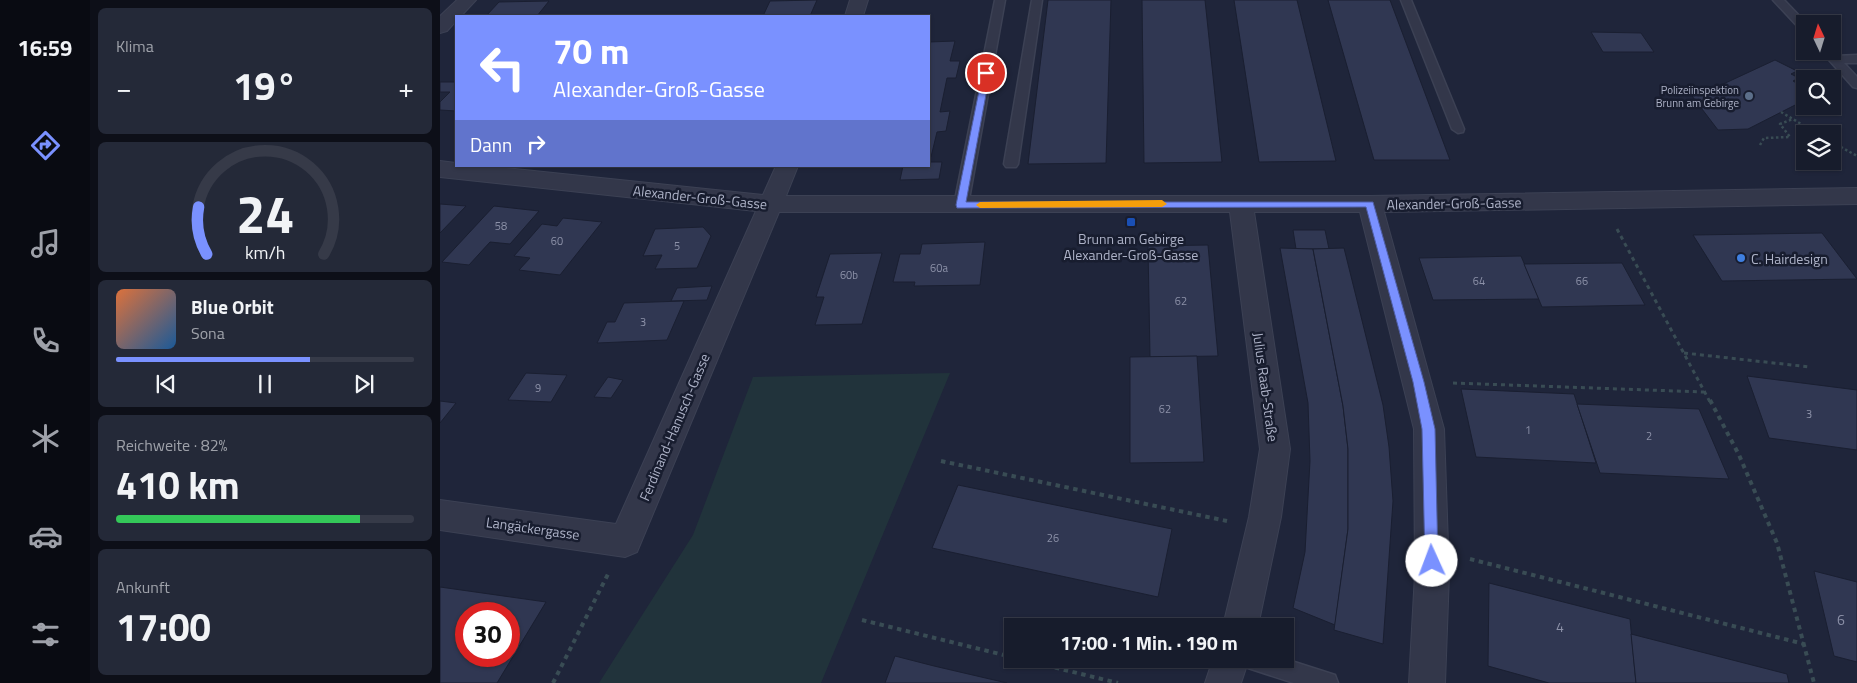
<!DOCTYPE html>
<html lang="de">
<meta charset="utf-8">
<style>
:root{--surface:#171c2c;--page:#242938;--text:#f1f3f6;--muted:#9ea1a9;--line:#363a48;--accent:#7a91ff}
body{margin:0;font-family:"Titillium Web",sans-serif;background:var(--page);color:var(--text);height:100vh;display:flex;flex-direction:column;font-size:19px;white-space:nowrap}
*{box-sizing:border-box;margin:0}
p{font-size:16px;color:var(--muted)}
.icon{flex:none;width:28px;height:28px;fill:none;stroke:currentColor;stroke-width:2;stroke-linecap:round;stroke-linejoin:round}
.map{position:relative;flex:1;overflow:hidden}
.panel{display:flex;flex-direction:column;gap:8px;padding:8px;background:#0d0f18;width:350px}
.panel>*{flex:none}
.top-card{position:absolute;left:15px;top:15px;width:475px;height:152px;border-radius:0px;box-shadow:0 1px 4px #0004,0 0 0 1px var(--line);background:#7a91ff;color:#fff;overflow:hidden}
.needle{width:32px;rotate:356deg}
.tools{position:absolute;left:1356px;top:15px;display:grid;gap:10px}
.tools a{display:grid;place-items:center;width:45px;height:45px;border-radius:0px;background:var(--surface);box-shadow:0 1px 4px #0004,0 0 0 1px var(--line);font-size:25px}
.speed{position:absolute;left:15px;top:602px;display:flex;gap:10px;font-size:25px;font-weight:700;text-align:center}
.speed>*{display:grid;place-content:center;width:65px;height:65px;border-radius:50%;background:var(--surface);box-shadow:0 1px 4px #0004,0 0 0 1px var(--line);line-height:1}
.speed .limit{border:8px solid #d22;background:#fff;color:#111}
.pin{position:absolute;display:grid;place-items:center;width:42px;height:42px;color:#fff;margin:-21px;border:2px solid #fff;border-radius:50%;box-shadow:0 1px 5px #0007}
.me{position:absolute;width:55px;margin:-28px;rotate:358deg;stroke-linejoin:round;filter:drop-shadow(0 0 4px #0008)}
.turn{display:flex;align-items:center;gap:18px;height:105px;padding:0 15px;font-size:22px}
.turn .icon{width:65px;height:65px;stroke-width:2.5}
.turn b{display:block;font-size:35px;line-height:42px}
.then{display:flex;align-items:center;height:48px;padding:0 15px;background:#0003;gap:10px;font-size:19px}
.big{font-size:38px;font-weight:700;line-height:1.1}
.panel .widget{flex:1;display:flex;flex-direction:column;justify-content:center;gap:8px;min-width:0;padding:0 18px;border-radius:8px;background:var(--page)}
.panel .dial{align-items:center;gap:0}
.dial svg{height:130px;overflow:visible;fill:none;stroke:var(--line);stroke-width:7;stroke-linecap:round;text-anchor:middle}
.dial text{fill:var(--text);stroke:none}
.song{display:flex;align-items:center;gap:15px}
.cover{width:60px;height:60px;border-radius:8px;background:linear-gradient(135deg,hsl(20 70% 55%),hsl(210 70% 35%))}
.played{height:5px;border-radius:2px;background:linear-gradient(90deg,var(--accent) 65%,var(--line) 65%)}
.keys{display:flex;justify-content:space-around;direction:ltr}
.heat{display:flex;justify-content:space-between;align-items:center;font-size:28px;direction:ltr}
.charge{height:8px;border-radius:4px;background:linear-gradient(90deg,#34c759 82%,var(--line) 0)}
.trip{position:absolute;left:564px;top:618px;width:290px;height:50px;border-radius:0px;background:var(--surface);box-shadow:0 1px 4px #0004,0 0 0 1px var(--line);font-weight:700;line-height:50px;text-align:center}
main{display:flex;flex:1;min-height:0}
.tabs{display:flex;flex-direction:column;width:90px;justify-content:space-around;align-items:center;background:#090b12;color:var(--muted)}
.tabs .icon{width:35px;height:35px}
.tabs .active{color:var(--accent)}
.tabs b{font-size:22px;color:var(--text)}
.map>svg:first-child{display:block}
.green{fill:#21333b}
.building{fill:#303752;stroke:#1a1f31;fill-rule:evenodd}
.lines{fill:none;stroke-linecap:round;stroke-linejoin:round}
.service-casing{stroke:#3c4154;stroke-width:3}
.minor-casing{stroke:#3c4154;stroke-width:2}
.path-far2{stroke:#394c54;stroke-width:2.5;stroke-dasharray:2.5 2.5;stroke-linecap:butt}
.path-far1{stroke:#394c54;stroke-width:3;stroke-dasharray:4 4;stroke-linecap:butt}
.path{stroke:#394c54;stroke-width:4;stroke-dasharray:4.5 4.5;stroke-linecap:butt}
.service{fill:#33374a;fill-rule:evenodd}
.minor{fill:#33374a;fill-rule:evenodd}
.route{fill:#7a91ff;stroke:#4f5ea6}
.slow{fill:#f59e0b}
.service-dot{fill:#5c6f8a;stroke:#181d2f;stroke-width:2}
.transit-dot{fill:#1a4fb4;stroke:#181d2f;stroke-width:2}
.shop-dot{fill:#3f7fe0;stroke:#181d2f;stroke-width:2}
.labels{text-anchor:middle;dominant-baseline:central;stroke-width:5;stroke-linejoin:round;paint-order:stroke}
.far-poi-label{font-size:11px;fill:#adb2c7;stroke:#181d2f;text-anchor:end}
.number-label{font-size:11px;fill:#8c91a8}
.street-label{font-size:14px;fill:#adb2c7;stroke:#181d2f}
.poi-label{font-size:14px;fill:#adb2c7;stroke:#181d2f}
.near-number-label{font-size:14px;fill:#8c91a8}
</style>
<main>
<nav class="tabs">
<b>16:59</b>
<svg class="icon active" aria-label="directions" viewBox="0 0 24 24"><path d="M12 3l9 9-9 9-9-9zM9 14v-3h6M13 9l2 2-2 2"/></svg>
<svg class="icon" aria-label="music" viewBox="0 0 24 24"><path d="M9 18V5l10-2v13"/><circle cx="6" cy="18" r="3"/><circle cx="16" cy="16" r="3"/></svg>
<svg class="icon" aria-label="phone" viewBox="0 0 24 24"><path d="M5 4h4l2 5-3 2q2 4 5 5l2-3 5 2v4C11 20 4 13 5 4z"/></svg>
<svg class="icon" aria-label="climate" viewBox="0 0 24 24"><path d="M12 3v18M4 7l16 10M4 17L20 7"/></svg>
<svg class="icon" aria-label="car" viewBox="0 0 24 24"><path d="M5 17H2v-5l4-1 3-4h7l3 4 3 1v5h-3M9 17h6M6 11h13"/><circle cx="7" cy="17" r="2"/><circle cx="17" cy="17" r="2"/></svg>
<svg class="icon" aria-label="filters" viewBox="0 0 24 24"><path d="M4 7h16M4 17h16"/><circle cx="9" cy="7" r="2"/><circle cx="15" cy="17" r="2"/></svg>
</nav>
<section class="panel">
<div class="widget"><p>Klima</p>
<div class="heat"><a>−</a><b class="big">19°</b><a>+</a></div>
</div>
<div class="widget dial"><svg viewBox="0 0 100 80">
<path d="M14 69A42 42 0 1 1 86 69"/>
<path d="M14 69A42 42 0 0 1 9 40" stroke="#7a91ff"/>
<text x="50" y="56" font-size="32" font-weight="700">24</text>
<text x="50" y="72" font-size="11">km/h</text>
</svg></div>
<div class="widget">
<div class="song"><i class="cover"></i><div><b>Blue Orbit</b><p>Sona</p></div></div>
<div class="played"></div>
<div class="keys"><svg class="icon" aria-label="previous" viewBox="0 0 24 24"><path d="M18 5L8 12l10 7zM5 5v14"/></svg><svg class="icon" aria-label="pause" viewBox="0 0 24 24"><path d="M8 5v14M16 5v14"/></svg><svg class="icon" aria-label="next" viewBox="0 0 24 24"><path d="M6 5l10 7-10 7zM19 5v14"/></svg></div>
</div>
<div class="widget"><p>Reichweite · 82%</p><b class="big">410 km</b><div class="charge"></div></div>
<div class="widget"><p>Ankunft</p><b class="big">17:00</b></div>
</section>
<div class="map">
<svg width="1417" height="683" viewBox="0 0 1417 683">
<rect width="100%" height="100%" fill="#1f253a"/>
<!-- green -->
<path class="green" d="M510,373L381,683H159L253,535L313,377Z"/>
<!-- building -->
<g class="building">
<path d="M377,0L370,16H323L330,1Z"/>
<path d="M608,0H671L666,163L588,164Z"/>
<path d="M702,0H765L782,162L704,163Z"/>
<path d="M794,0H857L896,161L819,162Z"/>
<path d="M888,0H950L1010,160H934Z"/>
<path d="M109,1L97,16H46L59,2Z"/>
<path d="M1151,32L1201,33L1214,52H1163Z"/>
<path d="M515,41L510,61H520L516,78H507L500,112L510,111L506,131L497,132L491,157H489V42Z"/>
<path d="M1335,60L1357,71L1351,74L1359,78L1353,81L1365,88V100L1308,129L1278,130L1249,92H1266Z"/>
<path d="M0,82H16V111L0,110V102L10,92H0Z"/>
<path d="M489,162H502L499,179L460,180L463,166H489Z"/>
<path d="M0,204L26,206L0,233Z"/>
<path d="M54,206L99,211L70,244L50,242L29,265L2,262Z"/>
<path d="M123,218L162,222L120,275L79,270L90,258L74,256L102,224L117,226Z"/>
<path d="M263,227L271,236L257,268L215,269L222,255L203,256L215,229Z"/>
<path d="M853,230H885L889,249H856Z"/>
<path d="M1382,233L1417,279L1282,281L1253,235Z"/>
<path d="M545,242L540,285L474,286L475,282H453L460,254H480L482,244Z"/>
<path d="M768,245L778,356L710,357L708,246Z"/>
<path d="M840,248L873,249L903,406L908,449V529L895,625L853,608L865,552L870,461L868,403Z"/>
<path d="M904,248L943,405L949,447L953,501L943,644L894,630L908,529V449L903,406L873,249Z"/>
<path d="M442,253L422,324L375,325L384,297H376L390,254Z"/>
<path d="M1081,256L1099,299L993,300L979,258Z"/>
<path d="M1182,263L1205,305L1102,307L1084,264Z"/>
<path d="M272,286L267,300L231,301L237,288Z"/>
<path d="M244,301L227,340L157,343L167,322H175L184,303Z"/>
<path d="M757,356L764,462L690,463V357Z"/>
<path d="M86,373L127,375L111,402L68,400Z"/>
<path d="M1307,376L1417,390V450L1329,438Z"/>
<path d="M168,377L183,380L171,398L154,397Z"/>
<path d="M1021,389L1134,394L1156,463L1036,457Z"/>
<path d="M0,401L16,403L0,423Z"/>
<path d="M1137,404L1259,409L1289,479L1160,473Z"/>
<path d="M518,485L732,529L718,597L492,548Z"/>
<path d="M1374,571L1417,582V662L1394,656Z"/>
<path d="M1049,583L1190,619L1196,683H1109L1048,666Z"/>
<path d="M0,587L106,602L57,683H0ZM26,614H69V656H26Z"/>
<path d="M1191,634L1347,674L1349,683H1196Z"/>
<path d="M455,656L494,666L567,683H445Z"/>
</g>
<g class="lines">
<defs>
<g id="service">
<path d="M555,0H565L528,205L526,208H516L514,205Z"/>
<path d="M592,0H602L578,164L576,167H566L564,164Z"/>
<path d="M961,0H971L1024,129L1023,132L1018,133L1012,129Z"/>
<path d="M1333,0H1344L1367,24H1365V31L1361,30Z"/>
<path d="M1417,55V63H1404L1417,77V88L1413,87L1389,60L1395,56Z"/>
<path d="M802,659H845L895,675L898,683H854L805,667Z"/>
</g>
<g id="minor">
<path d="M17,0H36L21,16H16V21L7,31L0,33V16Z"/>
<path d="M410,0H428L423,16H405Z"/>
<path d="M0,161L16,163V166H46L323,195L336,166H358L346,196H930L1417,188V204L944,212L1004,429L1009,574L1005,683H969L975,574L974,429L920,212H814L850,449L841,517L818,626H783L809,517L820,449L790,212H339L197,552L185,557L0,530V500L176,524L316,211L0,177Z"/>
<path d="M773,659H809L801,683H765Z"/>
</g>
</defs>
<!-- service casing -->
<use href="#service" class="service-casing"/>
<!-- minor casing -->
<use href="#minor" class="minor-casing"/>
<!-- path-far2 -->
<g class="path-far2">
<path d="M1341,112L1378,134"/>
<path d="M1392,142L1417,156"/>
<path d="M1320,145L1324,138L1350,137L1340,124L1353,119"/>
</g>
<!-- path-far1 -->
<g class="path-far1">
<path d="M1177,229L1270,402"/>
<path d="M1244,353L1370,367"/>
<path d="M1013,383L1264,392"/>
</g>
<!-- path -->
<g class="path">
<path d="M1270,400L1299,455L1337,543L1374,683"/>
<path d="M501,461L787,521"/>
<path d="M1030,559L1364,644"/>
<path d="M422,620L572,657"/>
<path d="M580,659L678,683"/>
<path d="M113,683L168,574"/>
</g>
<!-- service -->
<use href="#service" class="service"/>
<!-- minor -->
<use href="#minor" class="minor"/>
</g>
<!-- route -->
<path class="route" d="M543,71L550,73L526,202H933L984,382L995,429L998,561L996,566L992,568L987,566L985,561L982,429L973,382L926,207L517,208L516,205Z"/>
<!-- slow -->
<path class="slow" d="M722,200L727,204L722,207L540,208L536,205L540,202Z"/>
<!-- markers -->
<circle class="service-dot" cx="1309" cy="96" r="5"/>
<rect class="transit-dot" x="686" y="217" width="10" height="10" rx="2.5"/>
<circle class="shop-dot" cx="1301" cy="258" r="5"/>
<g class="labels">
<!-- far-poi labels -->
<g class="far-poi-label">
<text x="1299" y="90">Polizeiinspektion<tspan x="1299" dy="13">Brunn am Gebirge</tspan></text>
</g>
<!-- number labels -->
<g class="number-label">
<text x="61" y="226">58</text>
<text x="117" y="241">60</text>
<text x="237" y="246">5</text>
<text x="499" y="268">60a</text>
<text x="409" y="275">60b</text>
<text x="1039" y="281">64</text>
<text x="1142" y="281">66</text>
<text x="741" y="301">62</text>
<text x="203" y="322">3</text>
<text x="98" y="388">9</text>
<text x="725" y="409">62</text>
<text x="1369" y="414">3</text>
<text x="1088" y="430">1</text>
<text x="1209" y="436">2</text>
<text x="613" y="538">26</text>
</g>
<!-- street labels -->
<g class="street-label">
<text transform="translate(260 197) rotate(6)">Alexander-Groß-Gasse</text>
<text transform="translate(1014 203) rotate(-1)">Alexander-Groß-Gasse</text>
<text transform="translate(826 387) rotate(82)">Julius Raab-Straße</text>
<text transform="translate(234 427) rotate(-67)">Ferdinand-Hanusch-Gasse</text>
<text transform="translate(93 528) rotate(8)">Langäckergasse</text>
</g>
<!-- poi labels -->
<g class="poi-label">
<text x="691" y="238">Brunn am Gebirge<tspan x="691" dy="16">Alexander-Groß-Gasse</tspan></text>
<text x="1311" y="258" text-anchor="start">C. Hairdesign</text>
</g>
<!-- near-number labels -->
<g class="near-number-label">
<text x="1401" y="619">6</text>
<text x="1120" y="626">4</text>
</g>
</g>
</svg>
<div class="tools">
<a><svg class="needle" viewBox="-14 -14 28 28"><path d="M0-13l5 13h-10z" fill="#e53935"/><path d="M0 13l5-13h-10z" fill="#9ea1a9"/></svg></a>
<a><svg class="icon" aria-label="search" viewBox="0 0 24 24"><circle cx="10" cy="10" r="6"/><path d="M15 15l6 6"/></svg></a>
<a><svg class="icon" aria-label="layers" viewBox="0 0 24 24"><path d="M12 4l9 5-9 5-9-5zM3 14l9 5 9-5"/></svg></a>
</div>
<div class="speed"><div class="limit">30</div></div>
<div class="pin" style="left:546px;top:73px;background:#d93025"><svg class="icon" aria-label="arrive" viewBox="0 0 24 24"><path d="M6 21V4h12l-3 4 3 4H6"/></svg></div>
<svg class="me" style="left:992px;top:561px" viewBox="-20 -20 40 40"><circle r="19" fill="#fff"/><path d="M0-13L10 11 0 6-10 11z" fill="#7a91ff"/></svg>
<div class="trip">17:00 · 1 Min. · 190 m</div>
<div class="top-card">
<div class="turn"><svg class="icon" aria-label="left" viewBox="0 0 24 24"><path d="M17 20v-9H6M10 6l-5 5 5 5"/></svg><div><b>70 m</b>Alexander-Groß-Gasse</div></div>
<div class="then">Dann<svg class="icon" aria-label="right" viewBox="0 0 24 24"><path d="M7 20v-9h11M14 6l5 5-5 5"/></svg></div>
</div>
</div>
</main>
